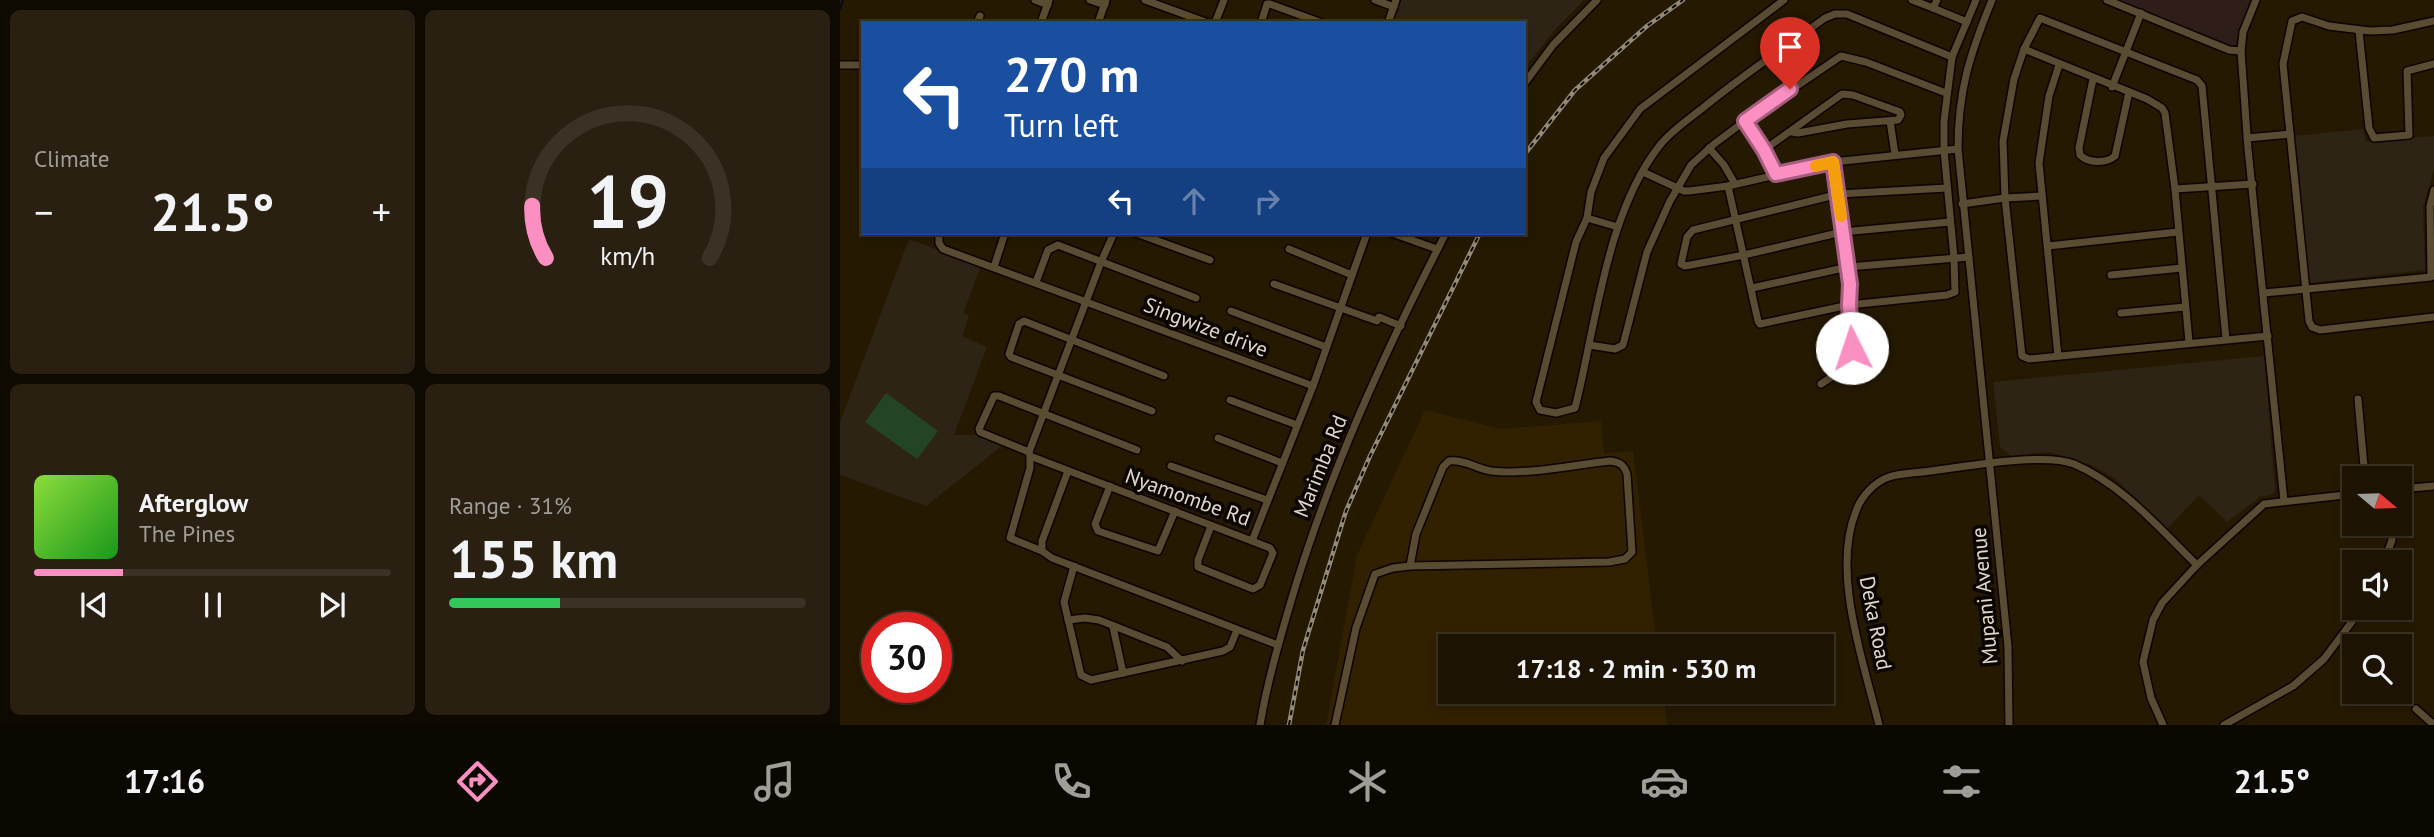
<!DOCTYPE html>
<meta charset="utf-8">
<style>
:root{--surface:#1c1302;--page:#292011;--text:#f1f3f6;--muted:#a09e99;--line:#3a3224;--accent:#fc8fc2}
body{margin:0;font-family:"PT Sans",sans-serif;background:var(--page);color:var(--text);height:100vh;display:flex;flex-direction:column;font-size:26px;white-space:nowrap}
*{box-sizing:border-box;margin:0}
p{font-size:23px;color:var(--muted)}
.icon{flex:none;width:38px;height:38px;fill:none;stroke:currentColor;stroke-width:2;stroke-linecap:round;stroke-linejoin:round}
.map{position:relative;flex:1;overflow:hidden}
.panel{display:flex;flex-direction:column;gap:10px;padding:10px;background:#0f0a01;width:840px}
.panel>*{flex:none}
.top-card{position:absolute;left:21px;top:21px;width:665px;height:214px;border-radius:0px;box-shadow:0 4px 10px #0003,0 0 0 2px var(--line);background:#1a4fa0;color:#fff;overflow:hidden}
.needle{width:46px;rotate:109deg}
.buttons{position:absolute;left:1502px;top:466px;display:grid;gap:14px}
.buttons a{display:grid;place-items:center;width:70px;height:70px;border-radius:0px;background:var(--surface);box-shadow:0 4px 10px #0003,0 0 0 2px var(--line);font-size:35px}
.speed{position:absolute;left:21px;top:612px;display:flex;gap:14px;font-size:35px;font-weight:700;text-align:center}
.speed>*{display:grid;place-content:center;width:91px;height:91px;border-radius:50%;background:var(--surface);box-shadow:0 4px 10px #0003,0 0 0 2px var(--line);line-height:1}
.speed .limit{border:10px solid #d22;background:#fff;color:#111}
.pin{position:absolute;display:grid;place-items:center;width:60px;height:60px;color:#fff;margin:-72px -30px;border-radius:50% 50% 50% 0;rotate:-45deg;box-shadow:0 0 7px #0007}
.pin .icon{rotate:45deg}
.me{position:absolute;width:77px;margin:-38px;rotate:356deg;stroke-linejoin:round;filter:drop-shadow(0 0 5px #0008)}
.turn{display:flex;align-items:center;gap:24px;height:147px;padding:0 28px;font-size:32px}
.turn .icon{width:91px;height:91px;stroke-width:2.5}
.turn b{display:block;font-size:49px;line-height:60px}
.lanes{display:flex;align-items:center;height:66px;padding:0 28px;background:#0003;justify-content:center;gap:35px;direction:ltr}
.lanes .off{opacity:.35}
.big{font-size:52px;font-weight:700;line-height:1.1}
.panel .tile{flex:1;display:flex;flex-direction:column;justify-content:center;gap:10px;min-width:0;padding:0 24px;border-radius:10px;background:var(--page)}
.panel .dial{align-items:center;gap:0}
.dial svg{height:182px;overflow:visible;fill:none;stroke:var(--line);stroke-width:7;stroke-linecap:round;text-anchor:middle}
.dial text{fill:var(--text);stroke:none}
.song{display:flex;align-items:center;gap:21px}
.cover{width:84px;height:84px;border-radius:10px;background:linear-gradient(135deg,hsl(90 70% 55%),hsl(120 70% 35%))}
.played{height:7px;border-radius:4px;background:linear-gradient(90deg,var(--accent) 25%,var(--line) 25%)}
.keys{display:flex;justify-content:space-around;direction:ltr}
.heat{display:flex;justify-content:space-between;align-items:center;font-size:38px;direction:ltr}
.charge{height:10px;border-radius:5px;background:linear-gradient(90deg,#34c759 31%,var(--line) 0)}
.panel .tiles{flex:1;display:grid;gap:10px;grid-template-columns:repeat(2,1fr)}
.trip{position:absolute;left:598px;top:634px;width:396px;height:70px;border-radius:0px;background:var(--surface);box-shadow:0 4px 10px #0003,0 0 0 2px var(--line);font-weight:700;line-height:70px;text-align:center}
.menu{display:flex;height:112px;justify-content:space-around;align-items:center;background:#0b0801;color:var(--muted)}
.menu .icon{width:49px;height:49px}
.menu .active{color:var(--accent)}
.menu b{font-size:32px;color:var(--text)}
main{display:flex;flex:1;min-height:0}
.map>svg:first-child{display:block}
.commercial{fill:#2f1d1a}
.built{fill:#312101}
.education{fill:#2e2415}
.green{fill:#244426}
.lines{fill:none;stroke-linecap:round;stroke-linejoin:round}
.stream{stroke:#000b1e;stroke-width:2}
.minor-casing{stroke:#0e0400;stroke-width:10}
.minor{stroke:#5a4c32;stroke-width:7}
.rail-casing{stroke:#938a78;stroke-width:4.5}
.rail{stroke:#0a0501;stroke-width:2;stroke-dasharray:5;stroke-linecap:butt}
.route-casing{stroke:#a45d7e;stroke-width:18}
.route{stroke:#fc8fc2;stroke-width:12}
.slow{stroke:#f59e0b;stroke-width:12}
.labels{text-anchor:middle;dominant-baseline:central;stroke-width:7;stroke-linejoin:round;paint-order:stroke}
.street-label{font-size:21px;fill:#e0d8ca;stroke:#0a0501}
</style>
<main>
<section class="panel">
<div class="tiles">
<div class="tile"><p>Climate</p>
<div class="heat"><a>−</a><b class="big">21.5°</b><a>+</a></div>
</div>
<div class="tile dial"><svg viewBox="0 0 100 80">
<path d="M14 69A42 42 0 1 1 86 69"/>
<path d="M14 69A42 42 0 0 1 8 46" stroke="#fc8fc2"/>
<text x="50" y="56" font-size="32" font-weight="700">19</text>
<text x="50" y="72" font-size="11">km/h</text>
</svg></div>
<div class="tile">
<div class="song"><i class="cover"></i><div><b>Afterglow</b><p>The Pines</p></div></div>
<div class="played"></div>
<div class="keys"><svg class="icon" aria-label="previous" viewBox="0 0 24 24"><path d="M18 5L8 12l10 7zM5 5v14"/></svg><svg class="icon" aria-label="pause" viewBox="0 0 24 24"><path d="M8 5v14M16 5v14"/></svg><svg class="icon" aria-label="next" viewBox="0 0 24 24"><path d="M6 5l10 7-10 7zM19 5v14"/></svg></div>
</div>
<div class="tile"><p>Range · 31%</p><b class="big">155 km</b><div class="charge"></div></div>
</div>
</section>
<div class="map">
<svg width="1594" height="725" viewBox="0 0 1594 725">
<rect width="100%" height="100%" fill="#251902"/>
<!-- commercial -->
<path class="commercial" d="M1277,0H1411L1394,47Z"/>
<!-- built -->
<path class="built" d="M585,410L661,429L761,421L764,453L793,451L817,646H611V691H823L827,725H486L517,555Z"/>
<!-- education -->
<g class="education">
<path d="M559,0H744L714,31L684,69V23H550Z"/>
<path d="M1523,129L1526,142L1594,136V169L1583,207L1585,270L1469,283L1453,136Z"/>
<path d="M69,239L141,266L123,313L129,316L122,336L147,347L114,435H138L163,445L86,506L0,475V422Z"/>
<path d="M1424,356L1435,491L1431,495L1420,497L1387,522L1359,495L1326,530L1275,478L1251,465L1210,452L1171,456L1160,447L1153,382Z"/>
</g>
<!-- green -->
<path class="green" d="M46,393L98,431L77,459L25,422Z"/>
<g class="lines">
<!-- stream -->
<path class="stream" d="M0,9L3,0"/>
<defs>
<g id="minor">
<path d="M195,0L208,5"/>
<path d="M250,0L265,5"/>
<path d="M305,0L368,23"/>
<path d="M535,0L554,7"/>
<path d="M944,0L800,109L764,158L751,192L747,218L736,242L696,402L700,410L716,413L735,408C756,326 766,213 820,145C832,130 849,119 864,107C903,75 945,47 985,18L995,14H1007L1112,57"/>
<path d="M1072,0L1093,8"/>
<path d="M1097,0L1093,8L1127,22"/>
<path d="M1152,0C1130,54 1118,90 1118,149L1168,647L1169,725"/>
<path d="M1267,0L1389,50L1401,51"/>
<path d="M1416,0L1403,32L1401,51L1408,149L1444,501"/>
<path d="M1594,21L1553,30L1530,31L1489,26L1462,17L1452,21L1443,64L1469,321L1472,327L1480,330L1594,317"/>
<path d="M137,23L140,16"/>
<path d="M201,23L209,0"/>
<path d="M258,23L266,0"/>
<path d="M375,23L384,0"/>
<path d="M421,23L427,4H430L482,23"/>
<path d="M548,23L556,0"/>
<path d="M1519,31L1529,128L1534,138L1569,135L1567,71L1594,64"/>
<path d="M1184,49L1307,99L1322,108L1325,113L1335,189"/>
<path d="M0,65H23"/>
<path d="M1253,79L1239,148L1240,155C1248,163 1266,164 1275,156L1289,92"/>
<path d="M684,84L713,45L757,0"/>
<path d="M1272,87L1301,13"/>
<path d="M905,121L924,150L936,174"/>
<path d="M1050,121L1055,154"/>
<path d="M1407,138L1450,134"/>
<path d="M869,148L884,165L895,184"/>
<path d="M924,150L1002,94L1013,95L1060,112L1061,115L1058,120L1007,124L958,133L952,132"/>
<path d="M803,172L844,191H849L888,186L993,162L1118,149"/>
<path d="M888,186L918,321L920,324L1009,305L1107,295L1115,292L1114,258L1104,150V121L1112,57L1136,0"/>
<path d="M1107,188L999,194L853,230L847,237L841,264L845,266L904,255L1002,232L1110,222"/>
<path d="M1122,204L1165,198L1202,196"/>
<path d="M747,218L778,227"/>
<path d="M99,233V243L103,249L473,386"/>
<path d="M274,233L261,262L189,452L190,456L412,541L473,386L527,233"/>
<path d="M296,233L370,260"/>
<path d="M552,233L597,249"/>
<path d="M1208,246L1338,232"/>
<path d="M449,249L512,275"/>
<path d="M154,267L165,233"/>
<path d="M1271,275L1342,268"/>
<path d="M196,282L208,250L218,245L356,298"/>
<path d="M434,284L537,321L539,317L561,326"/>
<path d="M912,288L1008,267L1129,257"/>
<path d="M1424,293L1591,277L1590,206L1594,190"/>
<path d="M391,311L486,347"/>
<path d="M1281,313L1345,307"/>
<path d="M1386,339L1362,86L1357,80L1200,18L1184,49L1174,79L1163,141L1165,198L1182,356L1189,359L1428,336"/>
<path d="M1349,342L1335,189L1413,184"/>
<path d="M749,345L775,349L783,345L807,252L830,201L851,165L874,144L905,121L1001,56L1026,62L1106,93"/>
<path d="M1218,356L1199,163L1209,96L1219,65"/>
<path d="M981,384L999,372L1009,360L1012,348L1009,305L1010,284L993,162"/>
<path d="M1518,399L1525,478"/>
<path d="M390,400L457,425"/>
<path d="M312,411L171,357L169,354L179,324L184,321L324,376"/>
<path d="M378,438L442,463"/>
<path d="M189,452L140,432L139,429L154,396H159L297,450"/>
<path d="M190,456V468L170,538L202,551"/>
<path d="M331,466L427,500"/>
<path d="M228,471L202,541V551L212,558L438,645"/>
<path d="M270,486L255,524L258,531L318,551L335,511"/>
<path d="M1559,489L1594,486"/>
<path d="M371,526L358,560V567L413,589L420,585L433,553L430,548L412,541"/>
<path d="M1544,562L1552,540L1553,523"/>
<path d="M234,566L224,602L241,675L251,680L383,651L390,647L397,630"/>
<path d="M228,620L245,618L259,620L327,647L342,661"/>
<path d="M273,627L283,673"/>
<path d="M1576,709L1594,725"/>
<path d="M420,725C427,683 439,642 451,601C489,473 545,351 606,233"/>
<path d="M495,725L516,628L535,574L553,568L570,566L769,562L785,559L792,552L787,474C784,465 780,462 770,461C733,465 688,475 651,471C637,469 624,459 609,461L603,467L576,534L570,566"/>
<path d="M1039,725C1024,663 991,573 1016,511C1021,497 1034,482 1049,477C1061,473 1077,473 1091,471C1124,467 1204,452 1234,464C1283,485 1319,528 1357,565"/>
<path d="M1323,725L1311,698L1303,662L1313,620L1322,603L1357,565L1424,504L1514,494"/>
<path d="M1384,725L1453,686L1484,659L1523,607"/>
</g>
</defs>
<!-- minor casing -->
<use href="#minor" class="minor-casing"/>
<!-- minor -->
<use href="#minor" class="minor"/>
<defs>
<g id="rail">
<path d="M684,155L735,90L807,26L843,0"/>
<path d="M449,725L463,650L506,511L530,456L640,233"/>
</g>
</defs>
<!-- rail casing -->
<use href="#rail" class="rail-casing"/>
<!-- rail -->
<use href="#rail" class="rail"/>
</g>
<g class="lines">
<defs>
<path id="route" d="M950,89L905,121L924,150L936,174L993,162L1010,284L1009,305L1012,348"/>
</defs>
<!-- route casing -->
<use href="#route" class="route-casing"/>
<!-- route -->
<use href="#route" class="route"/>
<!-- slow -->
<path class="slow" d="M976,166L993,162L1001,216"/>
</g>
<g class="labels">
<!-- street labels -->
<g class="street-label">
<text transform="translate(366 327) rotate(21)">Singwize drive</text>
<text transform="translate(480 466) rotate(-68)">Marimba Rd</text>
<text transform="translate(348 497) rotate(20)">Nyamombe Rd</text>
<text transform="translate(1144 596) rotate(-95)">Mupani Avenue</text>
<text transform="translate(1036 623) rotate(79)">Deka Road</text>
</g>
</g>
</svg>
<div class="buttons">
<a><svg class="needle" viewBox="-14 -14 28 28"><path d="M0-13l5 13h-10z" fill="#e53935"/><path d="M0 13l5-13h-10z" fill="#a09e99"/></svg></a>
<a><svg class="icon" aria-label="sound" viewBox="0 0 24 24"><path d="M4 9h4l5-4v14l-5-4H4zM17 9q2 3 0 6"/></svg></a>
<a><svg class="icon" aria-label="search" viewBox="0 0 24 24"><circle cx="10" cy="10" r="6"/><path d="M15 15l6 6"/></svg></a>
</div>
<div class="speed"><div class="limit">30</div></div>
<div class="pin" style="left:950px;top:89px;background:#d93025"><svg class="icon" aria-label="arrive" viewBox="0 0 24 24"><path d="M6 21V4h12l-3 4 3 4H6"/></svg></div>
<svg class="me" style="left:1012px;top:348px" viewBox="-20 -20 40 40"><circle r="19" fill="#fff"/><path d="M0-13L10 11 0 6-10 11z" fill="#fc8fc2"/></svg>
<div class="trip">17:18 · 2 min · 530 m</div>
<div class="top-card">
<div class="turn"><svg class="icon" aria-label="left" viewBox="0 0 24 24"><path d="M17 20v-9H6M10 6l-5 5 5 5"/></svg><div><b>270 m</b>Turn left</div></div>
<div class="lanes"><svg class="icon" aria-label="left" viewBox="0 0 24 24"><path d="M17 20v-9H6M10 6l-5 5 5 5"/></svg><svg class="icon off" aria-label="ahead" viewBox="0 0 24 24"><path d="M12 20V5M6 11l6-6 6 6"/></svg><svg class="icon off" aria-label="right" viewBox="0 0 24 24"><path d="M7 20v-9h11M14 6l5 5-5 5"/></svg></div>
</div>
</div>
</main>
<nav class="menu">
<b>17:16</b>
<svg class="icon active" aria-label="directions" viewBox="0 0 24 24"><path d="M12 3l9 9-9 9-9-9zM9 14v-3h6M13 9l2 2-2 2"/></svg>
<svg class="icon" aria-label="music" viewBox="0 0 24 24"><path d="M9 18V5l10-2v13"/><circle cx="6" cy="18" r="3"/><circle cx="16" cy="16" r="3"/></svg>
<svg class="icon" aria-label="phone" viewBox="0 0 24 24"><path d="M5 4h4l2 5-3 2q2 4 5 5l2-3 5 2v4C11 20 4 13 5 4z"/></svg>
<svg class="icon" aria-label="climate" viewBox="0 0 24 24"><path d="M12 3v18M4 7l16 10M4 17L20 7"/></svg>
<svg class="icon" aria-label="car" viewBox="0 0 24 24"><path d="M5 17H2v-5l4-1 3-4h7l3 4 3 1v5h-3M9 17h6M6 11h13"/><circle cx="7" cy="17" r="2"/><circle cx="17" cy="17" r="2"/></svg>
<svg class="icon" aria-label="filters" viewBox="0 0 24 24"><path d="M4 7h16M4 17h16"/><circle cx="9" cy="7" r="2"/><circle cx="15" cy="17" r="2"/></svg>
<b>21.5°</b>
</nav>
